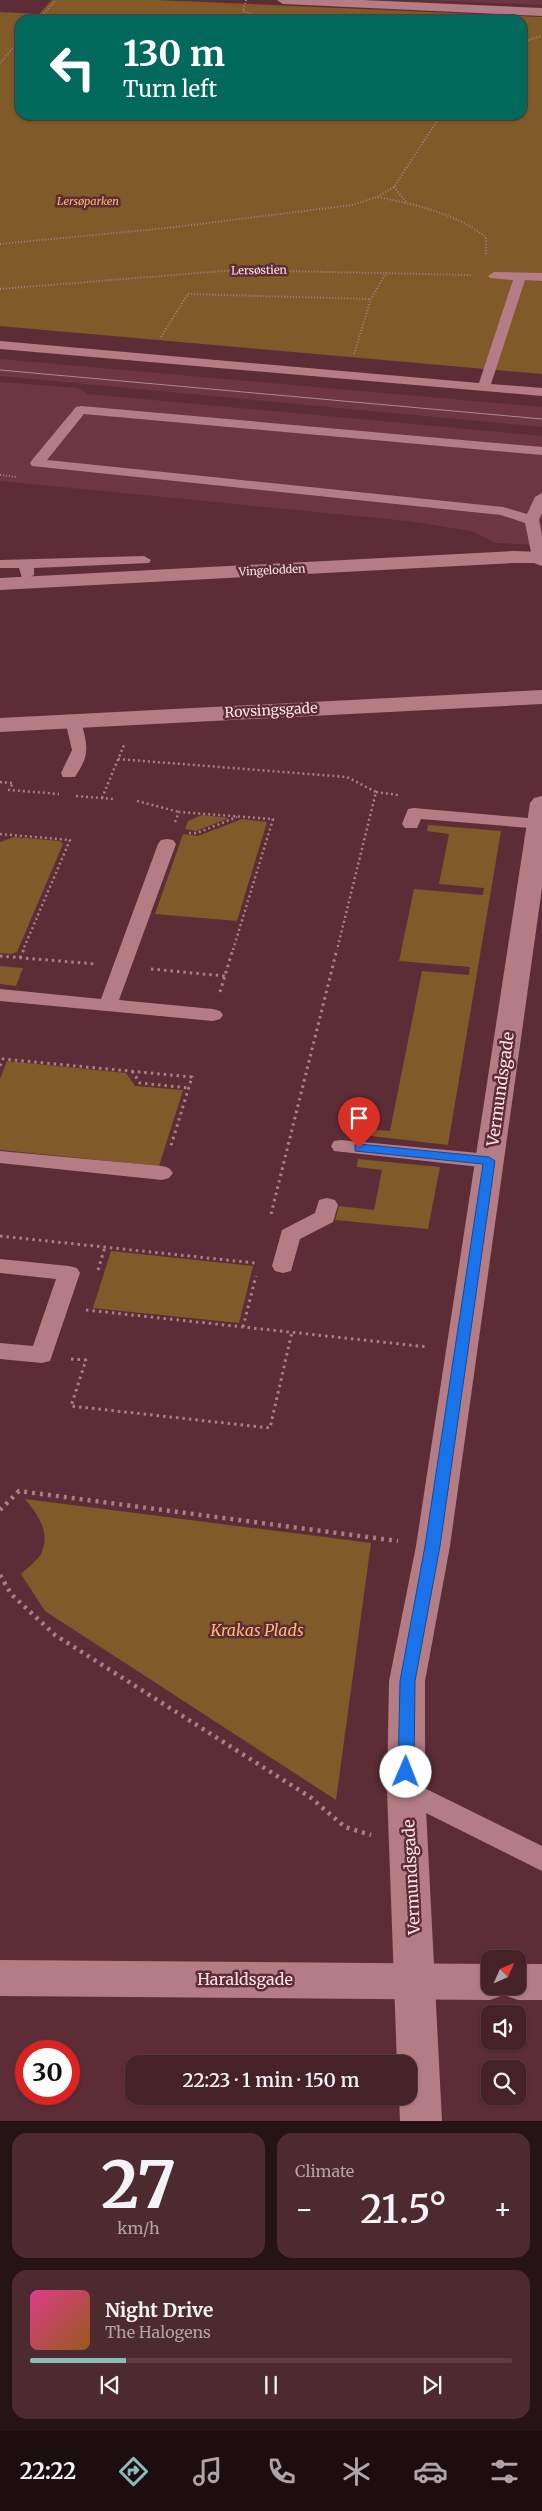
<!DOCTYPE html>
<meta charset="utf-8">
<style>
:root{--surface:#452228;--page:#4c2a30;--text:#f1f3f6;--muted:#b0a4a8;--line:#5d3f45;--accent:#8bbbb9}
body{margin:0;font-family:Merriweather,serif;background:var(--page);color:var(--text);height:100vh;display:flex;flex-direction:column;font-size:19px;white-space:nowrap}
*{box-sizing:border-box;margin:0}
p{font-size:16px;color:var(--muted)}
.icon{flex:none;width:28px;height:28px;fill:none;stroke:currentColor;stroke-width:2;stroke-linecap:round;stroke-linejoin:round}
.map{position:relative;height:2121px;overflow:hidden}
.drawer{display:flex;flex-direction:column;gap:12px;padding:12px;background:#261316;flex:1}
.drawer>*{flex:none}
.top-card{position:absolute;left:15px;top:15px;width:512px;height:105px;border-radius:15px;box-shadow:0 1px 4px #0004,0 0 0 1px var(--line);background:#00695c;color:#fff;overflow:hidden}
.needle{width:32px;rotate:45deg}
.controls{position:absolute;left:481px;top:1950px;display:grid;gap:10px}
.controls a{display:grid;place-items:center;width:45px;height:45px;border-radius:10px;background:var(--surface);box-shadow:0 1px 4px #0004,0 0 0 1px var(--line);font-size:25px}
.speed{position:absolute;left:15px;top:2040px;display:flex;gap:10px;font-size:25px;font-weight:700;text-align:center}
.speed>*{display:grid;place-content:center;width:65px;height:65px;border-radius:50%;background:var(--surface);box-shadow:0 1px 4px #0004,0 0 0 1px var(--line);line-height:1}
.speed .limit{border:8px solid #d22;background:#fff;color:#111}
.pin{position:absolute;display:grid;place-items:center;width:42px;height:42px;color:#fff;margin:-51px -21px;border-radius:50% 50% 50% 0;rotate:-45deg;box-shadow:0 0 5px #0007}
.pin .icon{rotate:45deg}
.me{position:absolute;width:55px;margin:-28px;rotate:1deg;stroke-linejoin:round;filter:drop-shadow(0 0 4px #0008)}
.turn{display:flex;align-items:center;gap:18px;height:105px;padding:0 25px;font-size:22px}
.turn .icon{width:65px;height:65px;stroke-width:2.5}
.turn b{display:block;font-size:35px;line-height:42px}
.big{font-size:38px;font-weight:600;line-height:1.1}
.drawer .card{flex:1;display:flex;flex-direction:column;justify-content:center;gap:8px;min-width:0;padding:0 18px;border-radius:15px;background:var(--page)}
.drawer .dial{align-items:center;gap:0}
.dial b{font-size:65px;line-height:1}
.song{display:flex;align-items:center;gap:15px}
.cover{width:60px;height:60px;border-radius:8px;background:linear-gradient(135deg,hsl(330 70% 55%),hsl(30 70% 35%))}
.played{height:5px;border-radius:2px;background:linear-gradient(90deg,var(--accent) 20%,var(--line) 20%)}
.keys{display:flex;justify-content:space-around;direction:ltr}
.heat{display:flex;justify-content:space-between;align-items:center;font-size:28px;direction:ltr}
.drawer .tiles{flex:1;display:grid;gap:12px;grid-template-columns:1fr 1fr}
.card:last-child{grid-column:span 2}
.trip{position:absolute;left:125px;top:2055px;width:292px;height:50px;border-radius:15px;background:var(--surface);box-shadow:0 1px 4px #0004,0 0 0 1px var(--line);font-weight:600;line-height:50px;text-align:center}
.menu{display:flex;height:80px;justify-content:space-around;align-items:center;background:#1c0e10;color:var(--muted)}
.menu .icon{width:35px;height:35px}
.menu .on{color:var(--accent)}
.menu b{font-size:22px;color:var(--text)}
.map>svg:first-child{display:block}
.built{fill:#6d3742}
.green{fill:#815a29;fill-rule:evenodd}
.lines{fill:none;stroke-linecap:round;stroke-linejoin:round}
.path-far3{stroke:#a58087;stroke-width:2;stroke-dasharray:1 2;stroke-linecap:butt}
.path-far2{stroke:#a58087;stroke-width:2.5;stroke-dasharray:2 3;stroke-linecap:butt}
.path-far1{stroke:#a58087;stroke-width:3;stroke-dasharray:2.5 4;stroke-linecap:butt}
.path{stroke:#a58087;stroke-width:4.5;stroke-dasharray:3 5;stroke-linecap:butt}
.service{fill:#b47d85;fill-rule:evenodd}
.minor{fill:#b47d85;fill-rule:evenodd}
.tertiary{fill:#b47d85;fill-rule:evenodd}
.tram{stroke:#ac888e;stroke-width:1}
.route{fill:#1a73e8;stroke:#114b97}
.labels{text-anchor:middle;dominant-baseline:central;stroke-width:5;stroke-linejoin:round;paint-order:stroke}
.far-park-label{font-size:11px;font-style:italic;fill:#ffbb6b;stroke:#5c2d36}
.far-street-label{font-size:11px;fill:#fee4e8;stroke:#5c2d36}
.street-label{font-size:14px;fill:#fee4e8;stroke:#5c2d36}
.near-street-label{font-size:16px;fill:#fee4e8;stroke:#5c2d36}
.near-park-label{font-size:16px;font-style:italic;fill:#ffbb6b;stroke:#5c2d36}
</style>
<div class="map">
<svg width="542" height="2121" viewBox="0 0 542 2121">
<rect width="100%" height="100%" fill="#5c2d36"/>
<!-- built -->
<g class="built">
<path d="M422,0H542V5Z"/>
<path d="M0,359L542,407V427L0,376Z"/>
<path d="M0,382L78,388L88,394L542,436V545L496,543L471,531L408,521L0,481Z"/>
</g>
<!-- green -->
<g class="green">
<path d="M52,0H157L542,17V374L0,326V12L39,14ZM20,20H522V115H20Z"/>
<path d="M202,815L229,818L196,831L185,829L188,821Z"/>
<path d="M242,819L267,822L237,921L155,914L183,834L198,836Z"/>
<path d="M428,825L501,831L448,1145L363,1135L365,1129L390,1131L422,971L469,975L470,967L399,961L414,889L483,895L484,888L439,884L449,834L427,831Z"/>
<path d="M14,837L60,841L63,844L17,952L11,954L0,953V842Z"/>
<path d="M0,966L23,968L16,986L0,984Z"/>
<path d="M7,1061L126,1073L135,1086L183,1090L159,1166L0,1150V1079Z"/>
<path d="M358,1159L440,1167L428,1229L335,1220L339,1206L374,1210L382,1170L357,1167Z"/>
<path d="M111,1251L253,1266L239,1323L93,1308Z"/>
<path d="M25,1499L371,1543L336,1800L45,1611L21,1574C27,1568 37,1561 41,1554C51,1533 38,1514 25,1499Z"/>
</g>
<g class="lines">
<!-- path-far3 -->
<g class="path-far3">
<path d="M246,0L243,11L268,19"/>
<path d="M38,20L56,0"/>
<path d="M522,42L541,36"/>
<path d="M0,63L20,40"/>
<path d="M394,187L407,203"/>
<path d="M378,197C417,205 454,213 486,237V256"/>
<path d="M0,244L167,228L352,205L377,197L394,187L441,115"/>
<path d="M0,289L236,270L471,275"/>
<path d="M161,337L188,294L371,299"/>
<path d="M354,354L371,299L386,273"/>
<path d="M0,475L17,477"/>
</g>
<!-- path-far2 -->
<g class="path-far2">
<path d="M118,759L347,777L376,792L337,950"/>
<path d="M0,782L13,783L9,790L59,794"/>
<path d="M376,792L398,795"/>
<path d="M76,796L113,799"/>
<path d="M102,798L124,745"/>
<path d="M137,801L179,812"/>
<path d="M175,822L179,812L273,819L233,950"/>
<path d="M189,833H197L237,817"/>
<path d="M0,834L70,840L23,950"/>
</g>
<!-- path-far1 -->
<g class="path-far1">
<path d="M0,956L95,964"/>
<path d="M20,958L24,949"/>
<path d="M151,969L225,976"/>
<path d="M220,992L233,949"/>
<path d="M0,1066L3,1059L192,1077L170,1149"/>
<path d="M132,1071L140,1083L189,1088"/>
<path d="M271,1214L337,949"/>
<path d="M0,1236L255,1263"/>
<path d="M98,1270L105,1247"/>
<path d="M86,1310L428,1347"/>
<path d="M243,1327L256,1276"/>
<path d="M71,1359L86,1360L71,1406L270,1428L292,1332"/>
</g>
<!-- path -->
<g class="path">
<path d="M0,1510L19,1491L398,1541"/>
<path d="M0,1575L11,1594L55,1635L310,1797L345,1827L371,1835"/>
</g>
<!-- service -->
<g class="service">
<path d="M494,272L542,273V281L525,280L491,384L542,388V396L0,349V341L479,383L513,280L490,278L488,276Z"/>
<path d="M81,406L542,447V455L84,414L47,460L503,507L527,514L535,497L542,493V513L539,520L542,535V561L534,560L532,557L525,523L501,515L32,466L30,463L32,460L76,407Z"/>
<path d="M144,556L151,560L149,563L34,568V575L27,579L22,578L19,568H0V560Z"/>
<path d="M73,715L81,720C87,746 91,753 75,777H63L61,773L72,750L65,720Z"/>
<path d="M414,808L539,819H542V829L421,819L417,828H405L402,824L408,809Z"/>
<path d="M167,839L173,840L176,844L119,1000L213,1009L220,1011L223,1015L220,1019L213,1021L0,1001V989L101,999L158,844L161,840Z"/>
<path d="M341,1140L489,1154L496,1156L500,1161L496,1166L489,1168L334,1151L331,1146L334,1141Z"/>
<path d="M0,1151L162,1166L169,1168L173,1173L169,1178L162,1180L0,1163Z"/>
<path d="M327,1198L335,1200L338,1205L333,1222L300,1239L291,1271L283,1273L275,1271L272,1266L282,1230L315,1213L319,1200Z"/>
<path d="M0,1259L69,1266L77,1268L80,1273L50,1361L42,1363L0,1359V1343L33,1346L56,1279L0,1273Z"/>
<path d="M406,1779L542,1846V1871L396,1798L392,1790L396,1782Z"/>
</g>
<!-- minor -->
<g class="minor">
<path d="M277,0H362L542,8V16L283,4Z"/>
<path d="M514,551L542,552V566L534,563H514L0,590V578Z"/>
<path d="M542,796V888L450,1546L425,1681V1790L442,2121H400L399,2096H409V2064H397L387,1790L389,1681L416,1546L530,803L534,798Z"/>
</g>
<!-- tertiary -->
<g class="tertiary">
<path d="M542,690V704L0,732V718Z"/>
<path d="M0,1960L490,1964V1986H518V1964H542V2000H518L504,1995L490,2000L0,1996Z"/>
</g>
<!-- tram -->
<path class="tram" d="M0,370L542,419"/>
</g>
<!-- route -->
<path class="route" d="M359,1144L489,1157L495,1161L440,1546L415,1681L414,1772L412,1776L406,1778L401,1776L398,1772L400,1681L425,1546L483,1164L355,1151V1145Z"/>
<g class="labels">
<!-- far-park labels -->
<g class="far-park-label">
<text x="88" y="201">Lersøparken</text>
</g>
<!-- far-street labels -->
<g class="far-street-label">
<text transform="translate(259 270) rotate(-1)">Lersøstien</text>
<text transform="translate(272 570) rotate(-3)">Vingelodden</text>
</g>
<!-- street labels -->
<g class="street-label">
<text transform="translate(271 710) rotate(-3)">Rovsingsgade</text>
</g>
<!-- near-street labels -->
<g class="near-street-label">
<text transform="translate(500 1089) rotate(-82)">Vermundsgade</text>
<text transform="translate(411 1877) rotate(-93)">Vermundsgade</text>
<text x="245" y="1979">Haraldsgade</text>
</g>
<!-- near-park labels -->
<g class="near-park-label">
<text x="257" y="1630">Krakas Plads</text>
</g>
</g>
</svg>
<div class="controls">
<a><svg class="needle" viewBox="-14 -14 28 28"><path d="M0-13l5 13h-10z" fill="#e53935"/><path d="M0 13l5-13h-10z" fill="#b0a4a8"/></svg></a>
<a><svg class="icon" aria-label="sound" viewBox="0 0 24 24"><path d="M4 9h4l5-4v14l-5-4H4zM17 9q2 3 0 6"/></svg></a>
<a><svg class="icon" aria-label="search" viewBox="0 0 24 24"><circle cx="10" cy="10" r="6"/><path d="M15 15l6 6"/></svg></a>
</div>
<div class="speed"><div class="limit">30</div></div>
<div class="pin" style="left:359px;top:1148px;background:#d93025"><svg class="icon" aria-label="arrive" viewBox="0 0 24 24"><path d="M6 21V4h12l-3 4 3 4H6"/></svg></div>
<svg class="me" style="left:406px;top:1772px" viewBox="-20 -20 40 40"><circle r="19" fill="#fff"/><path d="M0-13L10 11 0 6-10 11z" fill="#1a73e8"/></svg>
<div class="trip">22:23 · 1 min · 150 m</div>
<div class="top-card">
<div class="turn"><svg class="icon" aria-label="left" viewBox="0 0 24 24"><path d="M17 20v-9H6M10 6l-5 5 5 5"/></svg><div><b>130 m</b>Turn left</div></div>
</div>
</div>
<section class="drawer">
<div class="tiles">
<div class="card dial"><b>27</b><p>km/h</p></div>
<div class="card"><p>Climate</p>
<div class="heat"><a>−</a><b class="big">21.5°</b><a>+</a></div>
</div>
<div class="card">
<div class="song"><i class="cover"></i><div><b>Night Drive</b><p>The Halogens</p></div></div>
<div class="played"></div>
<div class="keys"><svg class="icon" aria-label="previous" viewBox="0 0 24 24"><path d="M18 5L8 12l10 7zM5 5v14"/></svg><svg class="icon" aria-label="pause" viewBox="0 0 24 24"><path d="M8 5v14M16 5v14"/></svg><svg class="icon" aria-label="next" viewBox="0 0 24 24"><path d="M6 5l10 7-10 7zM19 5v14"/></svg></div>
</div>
</div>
</section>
<nav class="menu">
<b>22:22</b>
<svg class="icon on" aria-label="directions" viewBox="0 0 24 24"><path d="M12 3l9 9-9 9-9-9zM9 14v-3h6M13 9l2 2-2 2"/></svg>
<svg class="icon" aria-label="music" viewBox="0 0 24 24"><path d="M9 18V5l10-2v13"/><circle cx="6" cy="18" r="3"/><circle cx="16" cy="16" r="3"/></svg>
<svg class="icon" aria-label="phone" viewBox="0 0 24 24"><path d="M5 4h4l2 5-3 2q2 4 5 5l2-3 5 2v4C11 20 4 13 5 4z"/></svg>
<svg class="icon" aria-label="climate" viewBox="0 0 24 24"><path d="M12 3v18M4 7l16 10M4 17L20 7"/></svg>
<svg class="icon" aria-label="car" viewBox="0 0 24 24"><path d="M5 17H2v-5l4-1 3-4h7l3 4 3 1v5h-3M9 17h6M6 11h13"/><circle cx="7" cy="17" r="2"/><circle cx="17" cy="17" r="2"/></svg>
<svg class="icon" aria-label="filters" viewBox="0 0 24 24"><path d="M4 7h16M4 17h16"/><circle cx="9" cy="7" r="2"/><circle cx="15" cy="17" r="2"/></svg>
</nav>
